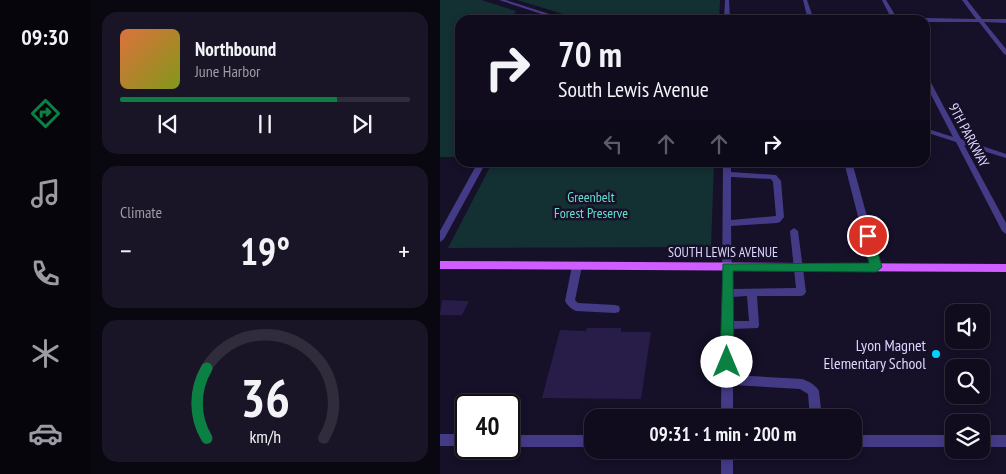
<!DOCTYPE html>
<meta charset="utf-8">
<style>
:root{--surface:#100c1e;--page:#191527;--text:#f1f3f6;--muted:#9c9ba4;--line:#302c3c;--accent:#0b8043}
body{margin:0;font-family:"PT Sans Narrow",sans-serif;background:var(--page);color:var(--text);height:100vh;display:flex;flex-direction:column;font-size:19px;white-space:nowrap}
*{box-sizing:border-box;margin:0}
p{font-size:16px;color:var(--muted)}
.icon{flex:none;width:28px;height:28px;fill:none;stroke:currentColor;stroke-width:2;stroke-linecap:round;stroke-linejoin:round}
.map{position:relative;flex:1;overflow:hidden}
.side{display:flex;flex-direction:column;gap:12px;padding:12px;background:#090710;width:350px}
.side>*{flex:none}
.guide{position:absolute;left:15px;top:15px;width:475px;height:152px;border-radius:15px;box-shadow:0 2px 8px #0003,0 0 0 1px var(--line);background:#100c1e;color:var(--text);overflow:hidden}
.controls{position:absolute;left:505px;top:304px;display:grid;gap:10px}
.controls a{display:grid;place-items:center;width:45px;height:45px;border-radius:10px;background:var(--surface);box-shadow:0 2px 8px #0003,0 0 0 1px var(--line);font-size:25px}
.speed{position:absolute;left:15px;top:394px;display:flex;gap:10px;font-size:25px;font-weight:700;text-align:center}
.speed>*{display:grid;place-content:center;width:65px;height:65px;border-radius:50%;background:var(--surface);box-shadow:0 2px 8px #0003,0 0 0 1px var(--line);line-height:1}
.speed .limit{border:2px solid #111;border-radius:8px;background:#fff;color:#111}
.pin{position:absolute;display:grid;place-items:center;width:42px;height:42px;color:#fff;margin:-21px;border:2px solid #fff;border-radius:50%;box-shadow:0 1px 5px #0007}
.me{position:absolute;width:55px;margin:-28px;rotate:0deg;stroke-linejoin:round;filter:drop-shadow(0 0 4px #0008)}
.turn{display:flex;align-items:center;gap:18px;height:105px;padding:0 20px;font-size:22px}
.turn .icon{width:65px;height:65px;stroke-width:2.5}
.turn b{display:block;font-size:35px;line-height:42px}
.lanes{display:flex;align-items:center;height:48px;padding:0 20px;background:#0003;justify-content:center;gap:25px;direction:ltr}
.lanes .off{opacity:.35}
.big{font-size:38px;font-weight:700;line-height:1.1}
.side .tile{flex:1;display:flex;flex-direction:column;justify-content:center;gap:8px;min-width:0;padding:0 18px;border-radius:15px;background:var(--page)}
.side .dial{align-items:center;gap:0}
.dial svg{height:130px;overflow:visible;fill:none;stroke:var(--line);stroke-width:7;stroke-linecap:round;text-anchor:middle}
.dial text{fill:var(--text);stroke:none}
.song{display:flex;align-items:center;gap:15px}
.cover{width:60px;height:60px;border-radius:8px;background:linear-gradient(135deg,hsl(20 70% 55%),hsl(70 70% 35%))}
.played{height:5px;border-radius:2px;background:linear-gradient(90deg,var(--accent) 75%,var(--line) 75%)}
.keys{display:flex;justify-content:space-around;direction:ltr}
.heat{display:flex;justify-content:space-between;align-items:center;font-size:28px;direction:ltr}
.trip{position:absolute;left:144px;top:409px;width:278px;height:50px;border-radius:15px;background:var(--surface);box-shadow:0 2px 8px #0003,0 0 0 1px var(--line);font-weight:700;line-height:50px;text-align:center}
main{display:flex;flex:1;min-height:0}
.dock{display:flex;flex-direction:column;width:90px;justify-content:space-around;align-items:center;background:#06050c;color:var(--muted)}
.dock .icon{width:35px;height:35px}
.dock .selected{color:var(--accent)}
.dock b{font-size:22px;color:var(--text)}
.map>svg:first-child{display:block}
.green{fill:#133032}
.building{fill:#281c49}
.lines{fill:none;stroke-linecap:round;stroke-linejoin:round}
.minor{fill:#443b87;fill-rule:evenodd}
.major{fill:#cf5dff;fill-rule:evenodd}
.route{fill:#0b8043;stroke:#07532c}
.poi-dot{fill:#02d2ff;stroke:#161028;stroke-width:2}
.labels{text-anchor:middle;dominant-baseline:central;stroke-width:5;stroke-linejoin:round;paint-order:stroke}
.street-label{font-size:14px;fill:#ded6ff;stroke:#161028}
.park-label{font-size:14px;fill:#61e1cb;stroke:#161028}
.near-poi-label{font-size:16px;fill:#ded6ff;stroke:#161028;text-anchor:end}
</style>
<main>
<nav class="dock">
<b>09:30</b>
<svg class="icon selected" aria-label="directions" viewBox="0 0 24 24"><path d="M12 3l9 9-9 9-9-9zM9 14v-3h6M13 9l2 2-2 2"/></svg>
<svg class="icon" aria-label="music" viewBox="0 0 24 24"><path d="M9 18V5l10-2v13"/><circle cx="6" cy="18" r="3"/><circle cx="16" cy="16" r="3"/></svg>
<svg class="icon" aria-label="phone" viewBox="0 0 24 24"><path d="M5 4h4l2 5-3 2q2 4 5 5l2-3 5 2v4C11 20 4 13 5 4z"/></svg>
<svg class="icon" aria-label="climate" viewBox="0 0 24 24"><path d="M12 3v18M4 7l16 10M4 17L20 7"/></svg>
<svg class="icon" aria-label="car" viewBox="0 0 24 24"><path d="M5 17H2v-5l4-1 3-4h7l3 4 3 1v5h-3M9 17h6M6 11h13"/><circle cx="7" cy="17" r="2"/><circle cx="17" cy="17" r="2"/></svg>
</nav>
<section class="side">
<div class="tile">
<div class="song"><i class="cover"></i><div><b>Northbound</b><p>June Harbor</p></div></div>
<div class="played"></div>
<div class="keys"><svg class="icon" aria-label="previous" viewBox="0 0 24 24"><path d="M18 5L8 12l10 7zM5 5v14"/></svg><svg class="icon" aria-label="pause" viewBox="0 0 24 24"><path d="M8 5v14M16 5v14"/></svg><svg class="icon" aria-label="next" viewBox="0 0 24 24"><path d="M6 5l10 7-10 7zM19 5v14"/></svg></div>
</div>
<div class="tile"><p>Climate</p>
<div class="heat"><a>−</a><b class="big">19°</b><a>+</a></div>
</div>
<div class="tile dial"><svg viewBox="0 0 100 80">
<path d="M14 69A42 42 0 1 1 86 69"/>
<path d="M14 69A42 42 0 0 1 14 26" stroke="#0b8043"/>
<text x="50" y="56" font-size="32" font-weight="700">36</text>
<text x="50" y="72" font-size="11">km/h</text>
</svg></div>
</section>
<div class="map">
<svg width="566" height="474" viewBox="0 0 566 474">
<rect width="100%" height="100%" fill="#161028"/>
<!-- green -->
<g class="green">
<path d="M0,0H41L76,11L69,20H20V157H0Z"/>
<path d="M77,0H280L279,20H143Z"/>
<path d="M52,163H274L271,247L8,248Z"/>
</g>
<!-- building -->
<g class="building">
<path d="M2,300L29,301L22,315H0Z"/>
<path d="M147,328H181V332H211L201,399L102,398L120,330L146,331Z"/>
</g>
<g class="lines">
<!-- minor -->
<g class="minor">
<path d="M59,0H66L128,20H120Z"/>
<path d="M285,0H289L290,18L293,20H284Z"/>
<path d="M363,0H367L374,20H368Z"/>
<path d="M442,0H446L458,20H452Z"/>
<path d="M522,0H527L542,19H566V23L544,22L566,49V55L564,54L539,22H485V20H482L485,18L536,19Z"/>
<path d="M485,75L488,77L521,139L566,154V158L524,145L566,223V234L562,231L516,142L485,132V128L513,137L485,83Z"/>
<path d="M283,162H291V172L336,175L341,181L344,217L340,222L337,223L291,226L292,289L356,288L350,231L354,228L358,231L366,292L364,295L361,296H317L319,325L318,328L292,329L293,375L362,379C368,381 376,385 379,391L382,418H370L368,394L360,389L293,385V418H281ZM291,177L331,179L333,182L336,216L291,220ZM307,296L309,321H292V297Z"/>
<path d="M404,162H412L441,267L439,269H433L431,267Z"/>
<path d="M37,164H43L44,166L4,239L0,242V231Z"/>
<path d="M137,263L140,264L142,266L135,300L138,303L175,305L179,306L180,309L179,312L175,313L136,311C131,309 127,305 125,301L132,266L134,264Z"/>
<rect x="0" y="434" width="26" height="12"/>
<rect x="69" y="435" width="83" height="12"/>
<rect x="412" y="435" width="102" height="12"/>
<rect x="541" y="435" width="25" height="12"/>
<rect x="281" y="450" width="12" height="24"/>
</g>
<!-- major -->
<path class="major" d="M0,261L566,264V272L0,269Z"/>
</g>
<!-- route -->
<path class="route" d="M428,232L433,236L442,267L436,272L293,271L294,362L292,366L287,367L282,366L280,362L283,264L429,263L422,236Z"/>
<!-- markers -->
<circle class="poi-dot" cx="496" cy="354" r="5"/>
<g class="labels">
<!-- street labels -->
<g class="street-label">
<text transform="translate(529 135) rotate(62)">9TH PARKWAY</text>
<text x="283" y="252">SOUTH LEWIS AVENUE</text>
</g>
<!-- park labels -->
<g class="park-label">
<text x="151" y="197">Greenbelt<tspan x="151" dy="16">Forest Preserve</tspan></text>
</g>
<!-- near-poi labels -->
<g class="near-poi-label">
<text x="486" y="345">Lyon Magnet<tspan x="486" dy="18">Elementary School</tspan></text>
</g>
</g>
</svg>
<div class="controls">
<a><svg class="icon" aria-label="sound" viewBox="0 0 24 24"><path d="M4 9h4l5-4v14l-5-4H4zM17 9q2 3 0 6"/></svg></a>
<a><svg class="icon" aria-label="search" viewBox="0 0 24 24"><circle cx="10" cy="10" r="6"/><path d="M15 15l6 6"/></svg></a>
<a><svg class="icon" aria-label="layers" viewBox="0 0 24 24"><path d="M12 4l9 5-9 5-9-5zM3 14l9 5 9-5"/></svg></a>
</div>
<div class="speed"><div class="limit">40</div></div>
<div class="pin" style="left:428px;top:236px;background:#d93025"><svg class="icon" aria-label="arrive" viewBox="0 0 24 24"><path d="M6 21V4h12l-3 4 3 4H6"/></svg></div>
<svg class="me" style="left:287px;top:362px" viewBox="-20 -20 40 40"><circle r="19" fill="#fff"/><path d="M0-13L10 11 0 6-10 11z" fill="#0b8043"/></svg>
<div class="trip">09:31 · 1 min · 200 m</div>
<div class="guide">
<div class="turn"><svg class="icon" aria-label="right" viewBox="0 0 24 24"><path d="M7 20v-9h11M14 6l5 5-5 5"/></svg><div><b>70 m</b>South Lewis Avenue</div></div>
<div class="lanes"><svg class="icon off" aria-label="left" viewBox="0 0 24 24"><path d="M17 20v-9H6M10 6l-5 5 5 5"/></svg><svg class="icon off" aria-label="ahead" viewBox="0 0 24 24"><path d="M12 20V5M6 11l6-6 6 6"/></svg><svg class="icon off" aria-label="ahead" viewBox="0 0 24 24"><path d="M12 20V5M6 11l6-6 6 6"/></svg><svg class="icon" aria-label="right" viewBox="0 0 24 24"><path d="M7 20v-9h11M14 6l5 5-5 5"/></svg></div>
</div>
</div>
</main>
